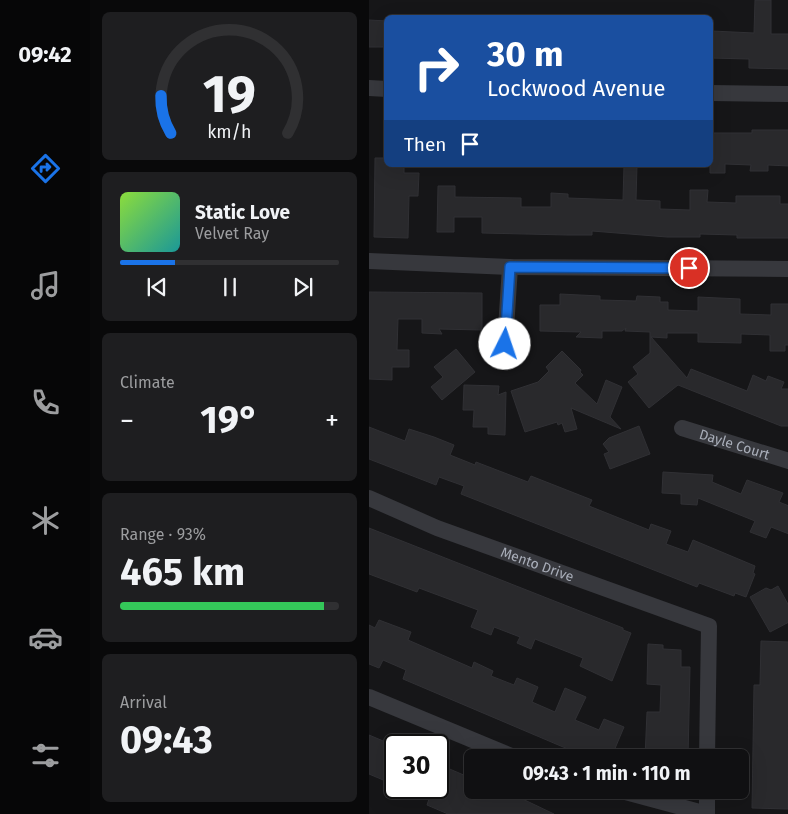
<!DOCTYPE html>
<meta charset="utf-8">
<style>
:root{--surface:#101012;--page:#1e1e20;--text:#f1f3f6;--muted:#9c9d9f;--line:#303032;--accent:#1a73e8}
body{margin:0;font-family:"Fira Sans",sans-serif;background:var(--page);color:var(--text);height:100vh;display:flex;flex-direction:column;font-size:19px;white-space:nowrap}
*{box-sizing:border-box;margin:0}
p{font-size:16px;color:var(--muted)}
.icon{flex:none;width:28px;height:28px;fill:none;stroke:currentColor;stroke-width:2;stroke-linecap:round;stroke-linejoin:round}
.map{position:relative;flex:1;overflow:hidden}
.panel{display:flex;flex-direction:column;gap:12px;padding:12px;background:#09090a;width:279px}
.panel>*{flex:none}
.hud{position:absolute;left:15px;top:15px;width:329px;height:152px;border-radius:8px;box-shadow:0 5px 20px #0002,0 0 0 1px var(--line);background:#1a4fa0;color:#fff;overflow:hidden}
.speed{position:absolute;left:15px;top:734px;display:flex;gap:10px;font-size:25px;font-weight:700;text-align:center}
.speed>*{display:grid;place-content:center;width:65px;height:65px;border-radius:50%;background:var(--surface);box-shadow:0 5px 20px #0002,0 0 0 1px var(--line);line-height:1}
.speed .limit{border:2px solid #111;border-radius:8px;background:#fff;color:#111}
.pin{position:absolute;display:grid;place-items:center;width:42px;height:42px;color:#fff;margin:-21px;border:2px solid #fff;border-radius:50%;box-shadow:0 1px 5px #0007}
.me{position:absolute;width:55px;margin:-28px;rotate:4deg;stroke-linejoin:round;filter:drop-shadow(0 0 4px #0008)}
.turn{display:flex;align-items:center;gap:18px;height:105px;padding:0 20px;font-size:22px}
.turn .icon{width:65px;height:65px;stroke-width:2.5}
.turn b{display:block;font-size:35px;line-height:42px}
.then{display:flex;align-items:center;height:48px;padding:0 20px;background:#0003;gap:10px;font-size:19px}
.big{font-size:38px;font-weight:700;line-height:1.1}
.panel .card{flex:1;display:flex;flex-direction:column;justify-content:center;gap:8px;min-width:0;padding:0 18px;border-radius:8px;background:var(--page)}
.panel .dial{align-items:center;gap:0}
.dial svg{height:130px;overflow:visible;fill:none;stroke:var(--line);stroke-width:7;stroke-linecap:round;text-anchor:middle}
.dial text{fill:var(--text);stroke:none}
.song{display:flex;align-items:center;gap:15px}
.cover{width:60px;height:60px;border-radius:8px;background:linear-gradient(135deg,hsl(90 70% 55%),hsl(180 70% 35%))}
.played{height:5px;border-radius:2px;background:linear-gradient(90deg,var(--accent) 25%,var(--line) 25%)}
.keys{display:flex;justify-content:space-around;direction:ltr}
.heat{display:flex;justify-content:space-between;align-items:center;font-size:28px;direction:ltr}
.charge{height:8px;border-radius:4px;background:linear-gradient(90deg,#34c759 93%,var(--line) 0)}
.trip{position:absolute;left:95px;top:749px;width:285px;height:50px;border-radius:8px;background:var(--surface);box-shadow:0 5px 20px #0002,0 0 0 1px var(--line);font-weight:700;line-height:50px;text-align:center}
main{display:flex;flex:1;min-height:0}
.tabs{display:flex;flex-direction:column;width:90px;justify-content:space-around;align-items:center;background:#060607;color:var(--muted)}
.tabs .icon{width:35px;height:35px}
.tabs .selected{color:var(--accent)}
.tabs b{font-size:22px;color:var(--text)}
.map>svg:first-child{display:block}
.building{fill:#29292c;stroke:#303034}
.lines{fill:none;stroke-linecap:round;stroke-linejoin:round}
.minor{stroke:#37383d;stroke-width:16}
.route-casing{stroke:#114b97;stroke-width:12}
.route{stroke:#1a73e8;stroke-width:9}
.labels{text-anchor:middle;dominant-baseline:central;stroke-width:5;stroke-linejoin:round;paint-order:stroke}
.street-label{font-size:14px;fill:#a8adb8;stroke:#111113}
</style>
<main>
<nav class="tabs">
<b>09:42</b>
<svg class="icon selected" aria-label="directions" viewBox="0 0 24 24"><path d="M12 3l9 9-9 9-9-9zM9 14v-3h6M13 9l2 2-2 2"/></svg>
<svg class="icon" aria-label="music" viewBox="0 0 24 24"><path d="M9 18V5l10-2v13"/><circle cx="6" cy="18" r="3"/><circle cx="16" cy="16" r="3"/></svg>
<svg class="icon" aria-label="phone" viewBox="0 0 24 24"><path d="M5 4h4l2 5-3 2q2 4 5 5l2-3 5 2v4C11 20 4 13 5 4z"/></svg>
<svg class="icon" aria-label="climate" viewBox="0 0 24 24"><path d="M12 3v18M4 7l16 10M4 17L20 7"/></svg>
<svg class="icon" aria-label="car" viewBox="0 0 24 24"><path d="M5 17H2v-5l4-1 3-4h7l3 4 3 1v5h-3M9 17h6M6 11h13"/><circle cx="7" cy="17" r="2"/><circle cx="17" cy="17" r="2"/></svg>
<svg class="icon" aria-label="filters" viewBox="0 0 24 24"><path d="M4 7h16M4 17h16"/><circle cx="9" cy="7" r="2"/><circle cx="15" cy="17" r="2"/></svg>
</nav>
<section class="panel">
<div class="card dial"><svg viewBox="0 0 100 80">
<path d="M14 69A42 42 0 1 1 86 69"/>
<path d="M14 69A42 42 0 0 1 8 46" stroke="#1a73e8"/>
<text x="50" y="56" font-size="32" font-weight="700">19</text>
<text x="50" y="72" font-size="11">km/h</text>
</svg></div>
<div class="card">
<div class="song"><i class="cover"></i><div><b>Static Love</b><p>Velvet Ray</p></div></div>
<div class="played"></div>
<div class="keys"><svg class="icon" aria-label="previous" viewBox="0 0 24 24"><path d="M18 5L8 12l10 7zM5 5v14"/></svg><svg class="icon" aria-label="pause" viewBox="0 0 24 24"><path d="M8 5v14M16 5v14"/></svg><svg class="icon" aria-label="next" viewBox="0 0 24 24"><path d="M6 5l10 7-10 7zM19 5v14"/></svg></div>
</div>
<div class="card"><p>Climate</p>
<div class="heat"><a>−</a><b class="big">19°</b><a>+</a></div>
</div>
<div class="card"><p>Range · 93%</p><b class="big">465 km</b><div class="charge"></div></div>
<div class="card"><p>Arrival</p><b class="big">09:43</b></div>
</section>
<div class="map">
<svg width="420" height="814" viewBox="0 0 420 814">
<rect width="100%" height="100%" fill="#161618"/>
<!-- building -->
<g class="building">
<path d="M386,0H402V34H420V69L380,68V59L341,58L343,31L385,33Z"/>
<path d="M0,20L18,21V47H0Z"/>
<path d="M383,130H420V166L399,165V171H381L382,165L356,164V173H341V133H383Z"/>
<path d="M6,158H18V165H35V173H50L49,196H40L39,238L5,237Z"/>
<path d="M255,165H268L267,200L291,201V209L321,210V190H339L338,202L367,203V196H411V204H420V238H368V235L331,234V237H298L223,231V235H198L113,233V217H85V232H68L69,186H86V197L152,198V207H182V193L199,194V198L254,200Z"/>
<path d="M0,292L113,293V330L70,329L73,334L53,333V319H29L28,350H40V367H23V380L0,379Z"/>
<path d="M191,294L231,296V300L267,301L268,296L291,297V302H299V310L329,311V297L371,299V314L402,315V304H420V345H416V351H401V335L372,334V343L329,342V333H298V338L282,337L318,378L322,369L378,391L384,375L397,381L399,376L415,382L412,389H420V426H412L309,385L280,408L259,382L269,374L264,367L281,353V332L256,331L257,328L253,331H233V338L207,337L212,332L171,331V305H191Z"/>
<path d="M87,349L106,372L73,400L62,387L74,377L65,367Z"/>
<path d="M193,351L212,370L211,372L214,375L206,383L228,404L237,380L253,387L241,417L252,429L202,408L208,429L196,432L193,423L189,425L188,422L156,432L142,391L169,382L180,371L177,367Z"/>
<path d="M95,385L130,386L129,395L137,392L136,435L119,434V427H104L105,410H94Z"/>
<path d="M270,426L281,454L241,469L235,454L240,452L234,444L240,438Z"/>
<path d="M0,427L36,441L40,429L65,437L85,445L81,455L106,465L107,462L159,482L162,476L223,500L220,506L280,530L282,524L302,531L297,544L319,552L324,540L386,566L384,573L386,574L377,597L366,593L365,596L330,583L328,587L92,494L95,486L70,477L67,485L0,459Z"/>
<path d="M294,472L344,475L343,482L372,494L378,480L414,493L410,502L420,506V534L402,527L397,538L381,532L386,521L329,498L328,505L312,504V494L293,493Z"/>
<path d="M0,528L254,628V630L262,633L243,681L211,666L214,658L166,639L162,649L148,643L151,637L125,627L122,635L102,627L109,610L50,588L48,592L0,574Z"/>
<path d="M409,586L420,606V622L401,632L381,597L397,588L402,590Z"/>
<path d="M10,620L42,632L39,640L103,668L105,662L124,671L122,676L145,685L148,678L169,687L163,702L186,712L196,688L217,697L206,720L230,730L235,719L255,727L242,758H220L34,679L37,670L14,660L10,668L0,664V625L6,628Z"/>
<path d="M392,641L420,642L419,809L383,808L385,685H391Z"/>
<path d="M279,644L294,645V649L312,650V667H321L319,758H276L278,712H291L292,685L278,684Z"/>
<path d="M0,735L26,746V785L0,774Z"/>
<path d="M69,764L104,779V790H130L141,793L185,814H79L58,805L60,799L32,788H69Z"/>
</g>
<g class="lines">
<!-- minor -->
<g class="minor">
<path d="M0,88L18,89"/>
<path d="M341,93L420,94"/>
<path d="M0,261L141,267L420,269"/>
<path d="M136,344L141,267"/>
<path id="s1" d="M313,428L420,461"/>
<path id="s2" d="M0,498L68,528L340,626L338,758"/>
<path d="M0,697L147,758"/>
<path d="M249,790L338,814"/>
<path d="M338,814V790"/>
</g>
</g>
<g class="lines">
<defs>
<path id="route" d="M136,344L141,267L320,268"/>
</defs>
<!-- route casing -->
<use href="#route" class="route-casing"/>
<!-- route -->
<use href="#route" class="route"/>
</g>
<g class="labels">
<!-- street labels -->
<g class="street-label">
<text stroke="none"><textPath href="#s1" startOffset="55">Dayle Court</textPath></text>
<text stroke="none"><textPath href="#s2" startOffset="181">Mento Drive</textPath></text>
</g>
</g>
</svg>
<div class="speed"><div class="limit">30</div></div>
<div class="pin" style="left:320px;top:268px;background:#d93025"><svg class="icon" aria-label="arrive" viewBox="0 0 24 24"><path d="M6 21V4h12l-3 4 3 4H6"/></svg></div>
<svg class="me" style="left:136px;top:344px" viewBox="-20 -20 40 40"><circle r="19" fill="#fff"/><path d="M0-13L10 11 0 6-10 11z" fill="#1a73e8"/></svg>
<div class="trip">09:43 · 1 min · 110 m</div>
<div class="hud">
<div class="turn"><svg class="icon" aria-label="right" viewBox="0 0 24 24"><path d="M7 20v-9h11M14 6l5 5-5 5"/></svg><div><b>30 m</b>Lockwood Avenue</div></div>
<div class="then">Then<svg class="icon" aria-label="arrive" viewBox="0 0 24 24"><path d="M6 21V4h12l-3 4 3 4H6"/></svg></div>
</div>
</div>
</main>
